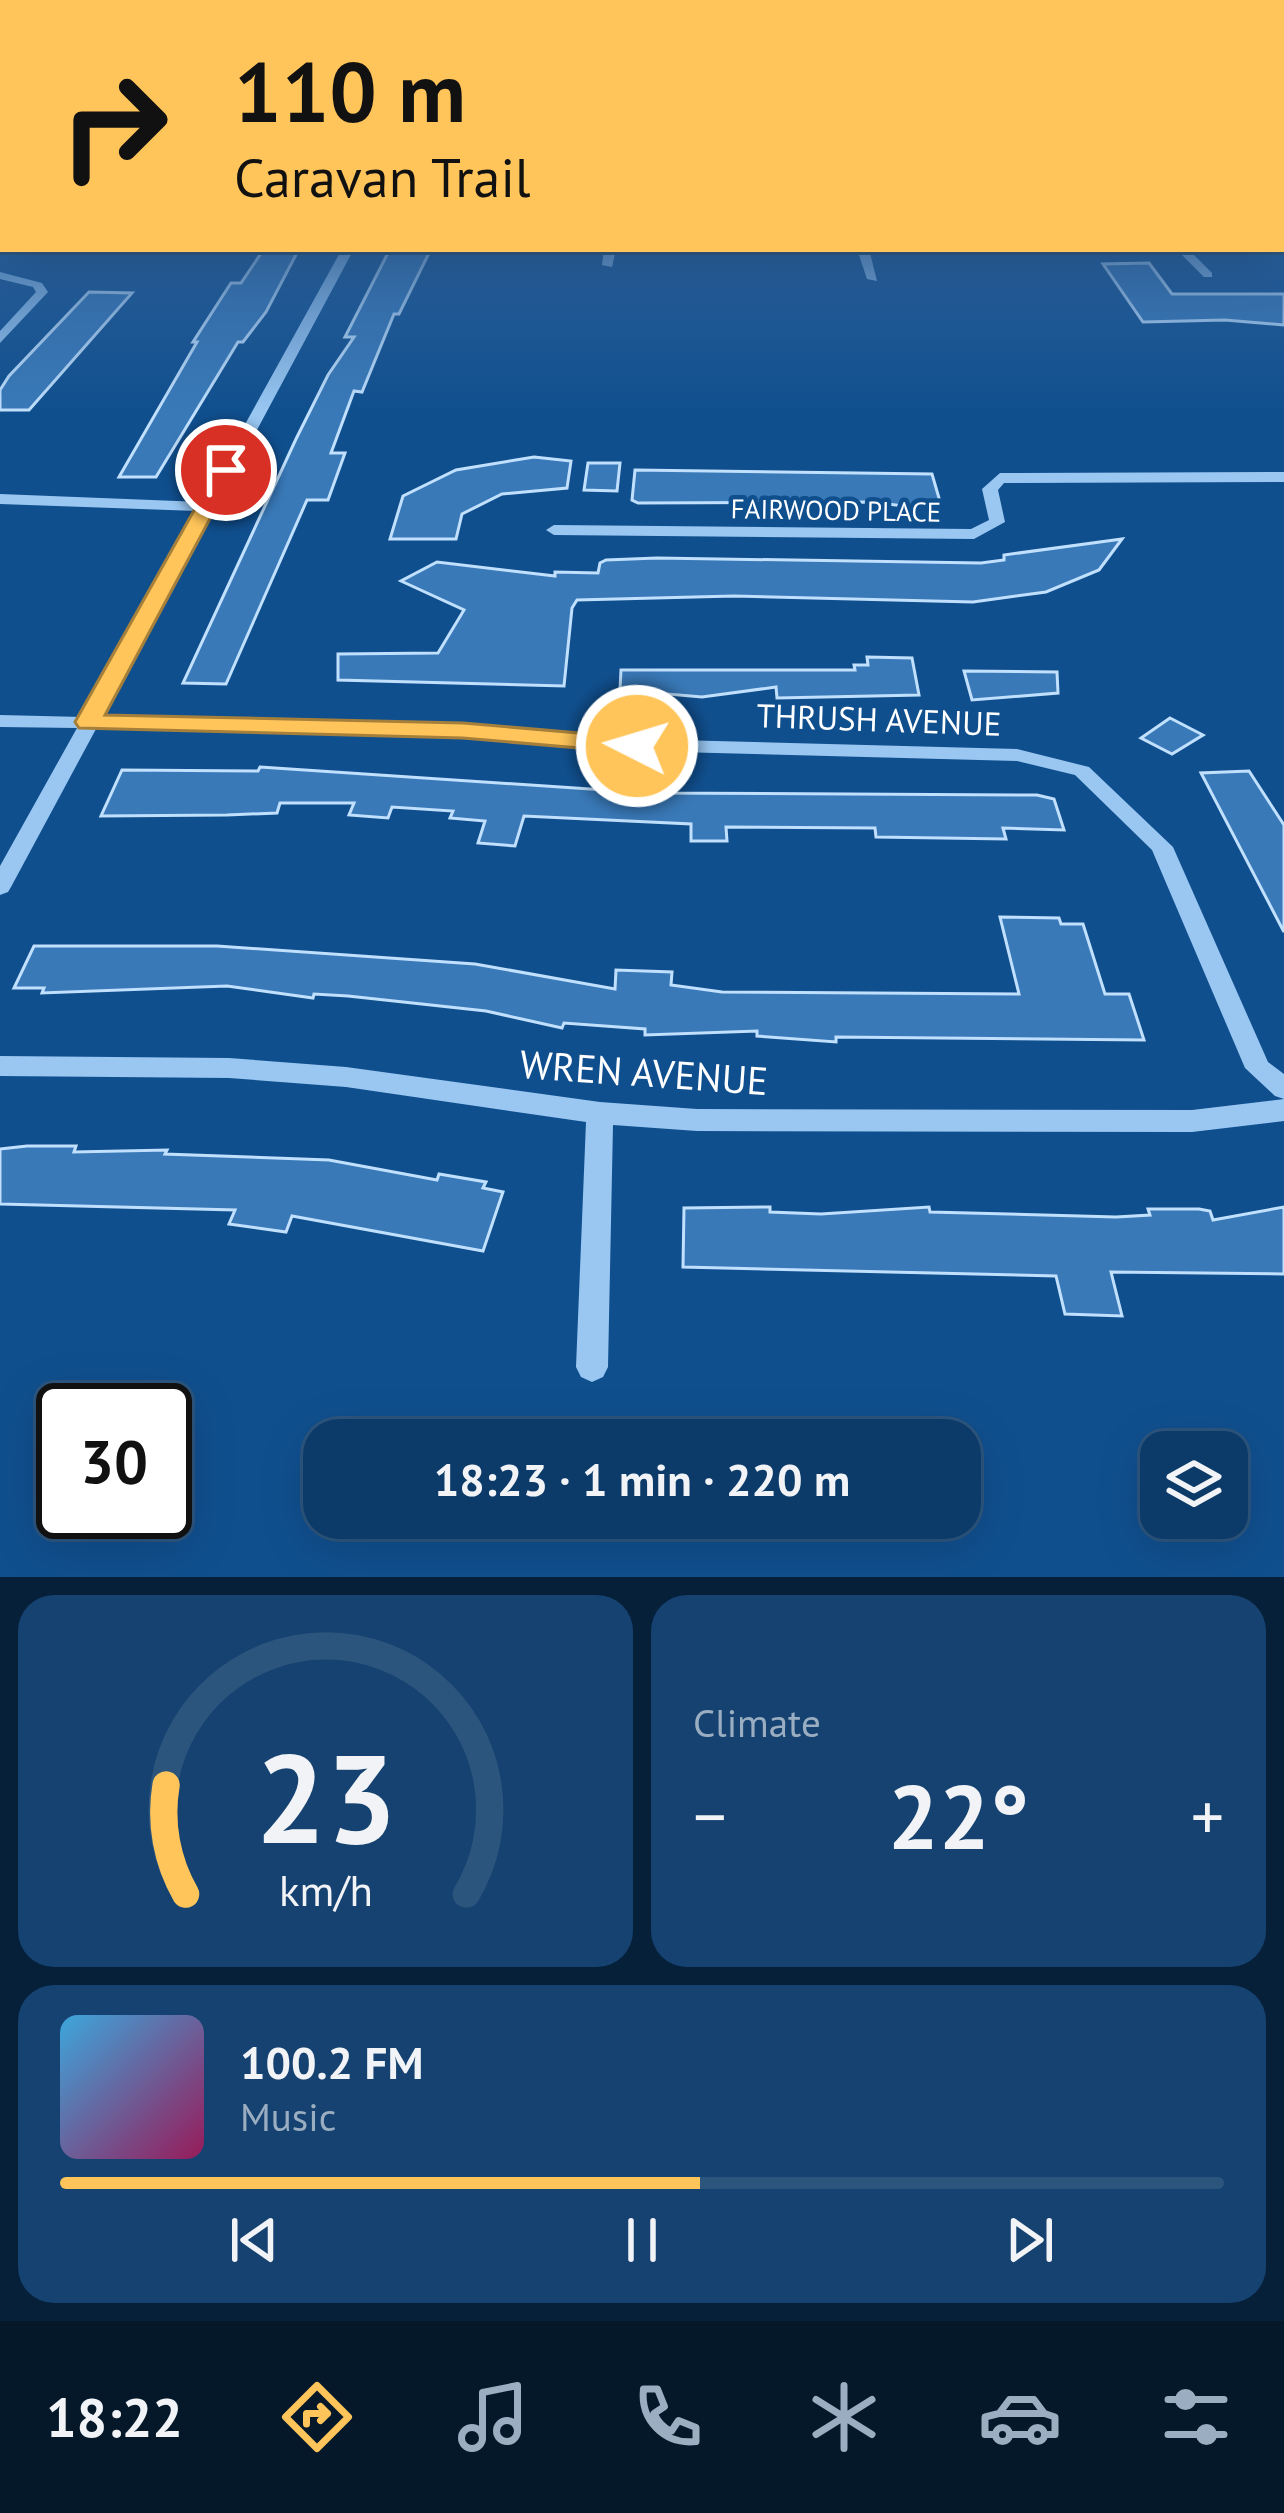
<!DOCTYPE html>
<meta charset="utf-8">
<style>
:root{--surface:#0c3b6a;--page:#154270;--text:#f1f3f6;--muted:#9aadc1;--line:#2c557e;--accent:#ffc55a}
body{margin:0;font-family:"PT Sans",sans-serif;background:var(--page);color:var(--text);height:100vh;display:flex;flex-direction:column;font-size:45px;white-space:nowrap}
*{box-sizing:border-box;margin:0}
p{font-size:39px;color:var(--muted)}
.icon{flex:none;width:66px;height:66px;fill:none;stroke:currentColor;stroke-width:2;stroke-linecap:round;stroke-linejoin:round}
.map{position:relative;height:1577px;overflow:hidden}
.sheet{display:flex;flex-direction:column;gap:18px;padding:18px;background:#07203a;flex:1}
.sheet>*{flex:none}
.hud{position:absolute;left:0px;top:0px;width:1284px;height:252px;box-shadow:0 12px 48px #0002,0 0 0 3px var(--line);background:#ffc55a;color:#111;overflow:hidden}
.fabs{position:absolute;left:1140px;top:1431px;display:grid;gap:24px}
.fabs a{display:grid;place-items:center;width:108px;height:108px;border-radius:24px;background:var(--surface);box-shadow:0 12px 48px #0002,0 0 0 3px var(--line);font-size:60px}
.speed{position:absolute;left:36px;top:1383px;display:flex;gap:24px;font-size:60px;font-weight:700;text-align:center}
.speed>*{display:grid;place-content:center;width:156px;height:156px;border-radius:50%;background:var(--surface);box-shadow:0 12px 48px #0002,0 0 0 3px var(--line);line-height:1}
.speed .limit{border:6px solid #111;border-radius:18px;background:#fff;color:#111}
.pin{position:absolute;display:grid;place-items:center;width:102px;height:102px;color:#fff;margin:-51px;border:6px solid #fff;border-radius:50%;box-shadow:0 3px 12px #0007}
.me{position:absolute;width:132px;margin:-66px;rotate:275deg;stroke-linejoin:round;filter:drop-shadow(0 0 9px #0008)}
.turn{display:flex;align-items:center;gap:42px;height:252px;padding:0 36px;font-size:54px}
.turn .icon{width:156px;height:156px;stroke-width:2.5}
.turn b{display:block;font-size:84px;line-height:102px}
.big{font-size:90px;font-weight:800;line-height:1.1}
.sheet .widget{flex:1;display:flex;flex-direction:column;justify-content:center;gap:18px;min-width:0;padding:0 42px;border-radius:36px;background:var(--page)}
.sheet .dial{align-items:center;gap:0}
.dial svg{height:312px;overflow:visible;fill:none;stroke:var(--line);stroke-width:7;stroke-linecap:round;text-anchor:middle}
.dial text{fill:var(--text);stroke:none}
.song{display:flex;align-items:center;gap:36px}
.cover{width:144px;height:144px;border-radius:18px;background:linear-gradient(135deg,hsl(200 70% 55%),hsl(330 70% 35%))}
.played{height:12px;border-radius:6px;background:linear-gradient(90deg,var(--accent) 55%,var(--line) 55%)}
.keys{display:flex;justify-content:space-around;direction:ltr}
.heat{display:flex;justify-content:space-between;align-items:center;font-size:66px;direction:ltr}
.sheet .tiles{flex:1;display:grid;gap:18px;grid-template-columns:1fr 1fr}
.widget:last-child{grid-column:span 2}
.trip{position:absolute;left:303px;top:1419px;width:678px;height:120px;border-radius:36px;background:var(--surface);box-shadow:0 12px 48px #0002,0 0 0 3px var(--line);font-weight:800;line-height:120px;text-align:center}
.menu{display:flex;height:192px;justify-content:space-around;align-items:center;background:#05182a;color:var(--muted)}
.menu .icon{width:84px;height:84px}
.menu .on{color:var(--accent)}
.menu b{font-size:54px;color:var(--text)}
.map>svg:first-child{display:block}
.building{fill:#3979b8;stroke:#c0e0fd;stroke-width:3}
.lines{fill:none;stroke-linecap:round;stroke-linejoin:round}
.minor{fill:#99c7f2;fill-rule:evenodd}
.major{fill:#e4f0ff;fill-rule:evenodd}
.route{fill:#ffc55a;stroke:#a6803a;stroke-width:3}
.labels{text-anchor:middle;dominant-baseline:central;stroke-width:9;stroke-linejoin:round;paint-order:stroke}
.far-street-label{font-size:27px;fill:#fff;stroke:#104f8e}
.street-label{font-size:33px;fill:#fff;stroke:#104f8e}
.near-street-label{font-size:39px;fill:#fff;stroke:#104f8e}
</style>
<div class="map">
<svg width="1284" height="1577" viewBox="0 0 1284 1577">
<rect width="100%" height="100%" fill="#104f8e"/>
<!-- building -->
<g class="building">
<path d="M264,249H299L266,312L243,342H238L156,477H119L197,342H193L231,283H241Z"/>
<path d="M390,249H431L399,314H394L362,392L354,391L331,453H345L328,500H307L226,684L183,683L296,439L328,375L354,337H345Z"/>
<path d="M1149,263L1172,294H1284V325L1225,320L1143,322L1103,264Z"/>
<path d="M89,292L132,293L29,410H0V390L9,376Z"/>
<path d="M534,457L571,461L567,488L502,494L462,514L456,539H390L403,496L456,470Z"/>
<path d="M588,463H620L617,491L584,490Z"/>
<path d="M635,470L932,474L941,505H917L918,508L873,502L638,503L632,500Z"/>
<path d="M1122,539L1099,570L1046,592L973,602L734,596L577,600L572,608L564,686L338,680V654L438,653L464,610L401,581L437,562L555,576V572L598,573L600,563L606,560L657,558L981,563L1004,560V555Z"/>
<path d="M867,657L912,658L919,695L777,698L776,687L702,697L620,690L621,670H855L854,665H868Z"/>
<path d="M964,671L1057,672L1058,693L972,700Z"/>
<path d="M1170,718L1203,735L1172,754L1141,738Z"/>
<path d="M260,767L650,793L1037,795L1054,799L1064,830L1003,828L1006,839L876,837L875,828L726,827L727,841H691V824L524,816L515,846L478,843L485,821L450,818L453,811L392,807L388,818L349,815L354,803H280L277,813L227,815L101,816L122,770L258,771Z"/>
<path d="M1249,771L1284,825V932L1201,773Z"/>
<path d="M1000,917L1059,918L1061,924H1083L1105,994H1129L1144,1040L836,1037V1042L757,1036V1031L645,1035V1029L564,1023L562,1028L486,1011L348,996L314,994L313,998L227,986L42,993L44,988H14L34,946H217L475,964L615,989L616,970L672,972L671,985L722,992L1019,994Z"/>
<path d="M27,1146H76L74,1152L167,1150L165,1154L329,1160L437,1180L439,1174L486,1182L483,1188L503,1192L483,1251L292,1216L286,1232L229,1224L235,1210L0,1204V1149Z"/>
<path d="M770,1207V1212L821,1214L929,1207L930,1212L1116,1217L1150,1215L1148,1209H1199L1210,1211L1213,1220L1284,1207V1274L1111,1272L1122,1316L1065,1314L1056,1276L683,1267L684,1208Z"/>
</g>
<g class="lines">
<!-- minor -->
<g class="minor">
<path d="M342,249H354L103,717L463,724L637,739L1017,749L1089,767L1173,847L1268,1062L1284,1074V1099L1275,1096L1245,1068L1152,850L1075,775L1017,761L637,751L463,736L96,729L11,887L8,892L0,895V866L77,728L0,727V715L83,717L197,511L0,504V494L202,502Z"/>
<path d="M604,249H616L612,267L602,265Z"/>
<path d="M857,249H869L877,281L867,279Z"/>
<path d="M1176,249H1188L1212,273V277H1204Z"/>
<path d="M0,272L42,283L48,292L0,343V331L36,292L33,287L0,279Z"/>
<path d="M1284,472V482L1004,483L998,490L1005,522L974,539L554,535L546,530L554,525L971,529L989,520L982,489L1000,473Z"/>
<path d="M0,1056L229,1058L346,1067L600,1102L697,1109L1192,1110L1284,1099V1121L1192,1132L697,1131L613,1125L608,1367L603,1377L592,1382L581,1377L576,1367L586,1122L346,1087L229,1078L0,1076Z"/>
</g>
<!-- major -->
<rect class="major" x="1281" y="201" width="3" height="11"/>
</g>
<!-- sky -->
<linearGradient id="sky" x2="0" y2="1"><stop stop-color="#092b4e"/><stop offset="0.46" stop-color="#31639b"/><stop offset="1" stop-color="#31639b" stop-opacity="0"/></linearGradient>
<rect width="1284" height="412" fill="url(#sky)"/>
<!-- route -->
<path class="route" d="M219,466L236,470L105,715L463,723L637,738L650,746L637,753L463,738L79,728L75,722Z"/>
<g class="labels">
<!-- far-street labels -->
<g class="far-street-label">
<text transform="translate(836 510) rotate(1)">FAIRWOOD PLACE</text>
</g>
<!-- street labels -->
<g class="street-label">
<text transform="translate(879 719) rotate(2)">THRUSH AVENUE</text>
</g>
<!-- near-street labels -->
<g class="near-street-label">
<text transform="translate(644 1072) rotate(4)">WREN AVENUE</text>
</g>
</g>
</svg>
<div class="fabs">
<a><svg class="icon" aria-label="layers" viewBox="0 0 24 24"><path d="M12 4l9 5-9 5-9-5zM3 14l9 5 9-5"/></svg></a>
</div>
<div class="speed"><div class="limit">30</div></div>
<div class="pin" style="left:226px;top:470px;background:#d93025"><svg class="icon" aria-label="arrive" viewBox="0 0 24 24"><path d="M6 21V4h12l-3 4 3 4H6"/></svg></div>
<svg class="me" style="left:637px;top:746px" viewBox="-20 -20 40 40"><circle r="17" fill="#ffc55a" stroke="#fff" stroke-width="3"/><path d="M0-11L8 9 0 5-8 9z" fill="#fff"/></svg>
<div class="trip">18:23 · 1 min · 220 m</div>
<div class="hud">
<div class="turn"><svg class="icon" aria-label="right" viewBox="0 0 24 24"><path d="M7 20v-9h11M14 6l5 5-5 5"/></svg><div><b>110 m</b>Caravan Trail</div></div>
</div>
</div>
<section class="sheet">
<div class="tiles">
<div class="widget dial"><svg viewBox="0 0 100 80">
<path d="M14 69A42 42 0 1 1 86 69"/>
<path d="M14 69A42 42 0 0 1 9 41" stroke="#ffc55a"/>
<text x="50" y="56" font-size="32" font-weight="700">23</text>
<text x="50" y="72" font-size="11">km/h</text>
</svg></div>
<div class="widget"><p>Climate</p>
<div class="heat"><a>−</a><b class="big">22°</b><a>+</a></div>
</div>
<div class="widget">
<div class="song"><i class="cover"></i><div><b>100.2 FM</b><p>Music</p></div></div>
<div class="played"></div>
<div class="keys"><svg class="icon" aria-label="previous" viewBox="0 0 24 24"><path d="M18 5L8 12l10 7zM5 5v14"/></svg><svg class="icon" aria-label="pause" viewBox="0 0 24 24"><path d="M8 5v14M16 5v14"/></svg><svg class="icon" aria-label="next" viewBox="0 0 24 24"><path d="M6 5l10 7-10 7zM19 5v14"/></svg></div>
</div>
</div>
</section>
<nav class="menu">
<b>18:22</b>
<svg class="icon on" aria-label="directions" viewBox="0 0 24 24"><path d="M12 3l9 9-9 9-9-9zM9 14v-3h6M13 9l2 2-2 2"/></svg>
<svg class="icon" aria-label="music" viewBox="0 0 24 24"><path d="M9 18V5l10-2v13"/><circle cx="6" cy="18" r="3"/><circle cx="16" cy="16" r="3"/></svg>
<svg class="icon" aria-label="phone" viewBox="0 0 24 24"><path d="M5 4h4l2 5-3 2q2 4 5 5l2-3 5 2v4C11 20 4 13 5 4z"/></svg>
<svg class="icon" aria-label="climate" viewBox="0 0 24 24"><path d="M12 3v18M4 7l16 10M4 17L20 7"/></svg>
<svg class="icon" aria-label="car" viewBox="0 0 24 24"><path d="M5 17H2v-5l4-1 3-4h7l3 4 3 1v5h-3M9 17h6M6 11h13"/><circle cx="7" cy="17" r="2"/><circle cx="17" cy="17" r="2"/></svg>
<svg class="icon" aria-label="filters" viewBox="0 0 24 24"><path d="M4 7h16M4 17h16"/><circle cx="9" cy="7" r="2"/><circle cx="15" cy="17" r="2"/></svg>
</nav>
